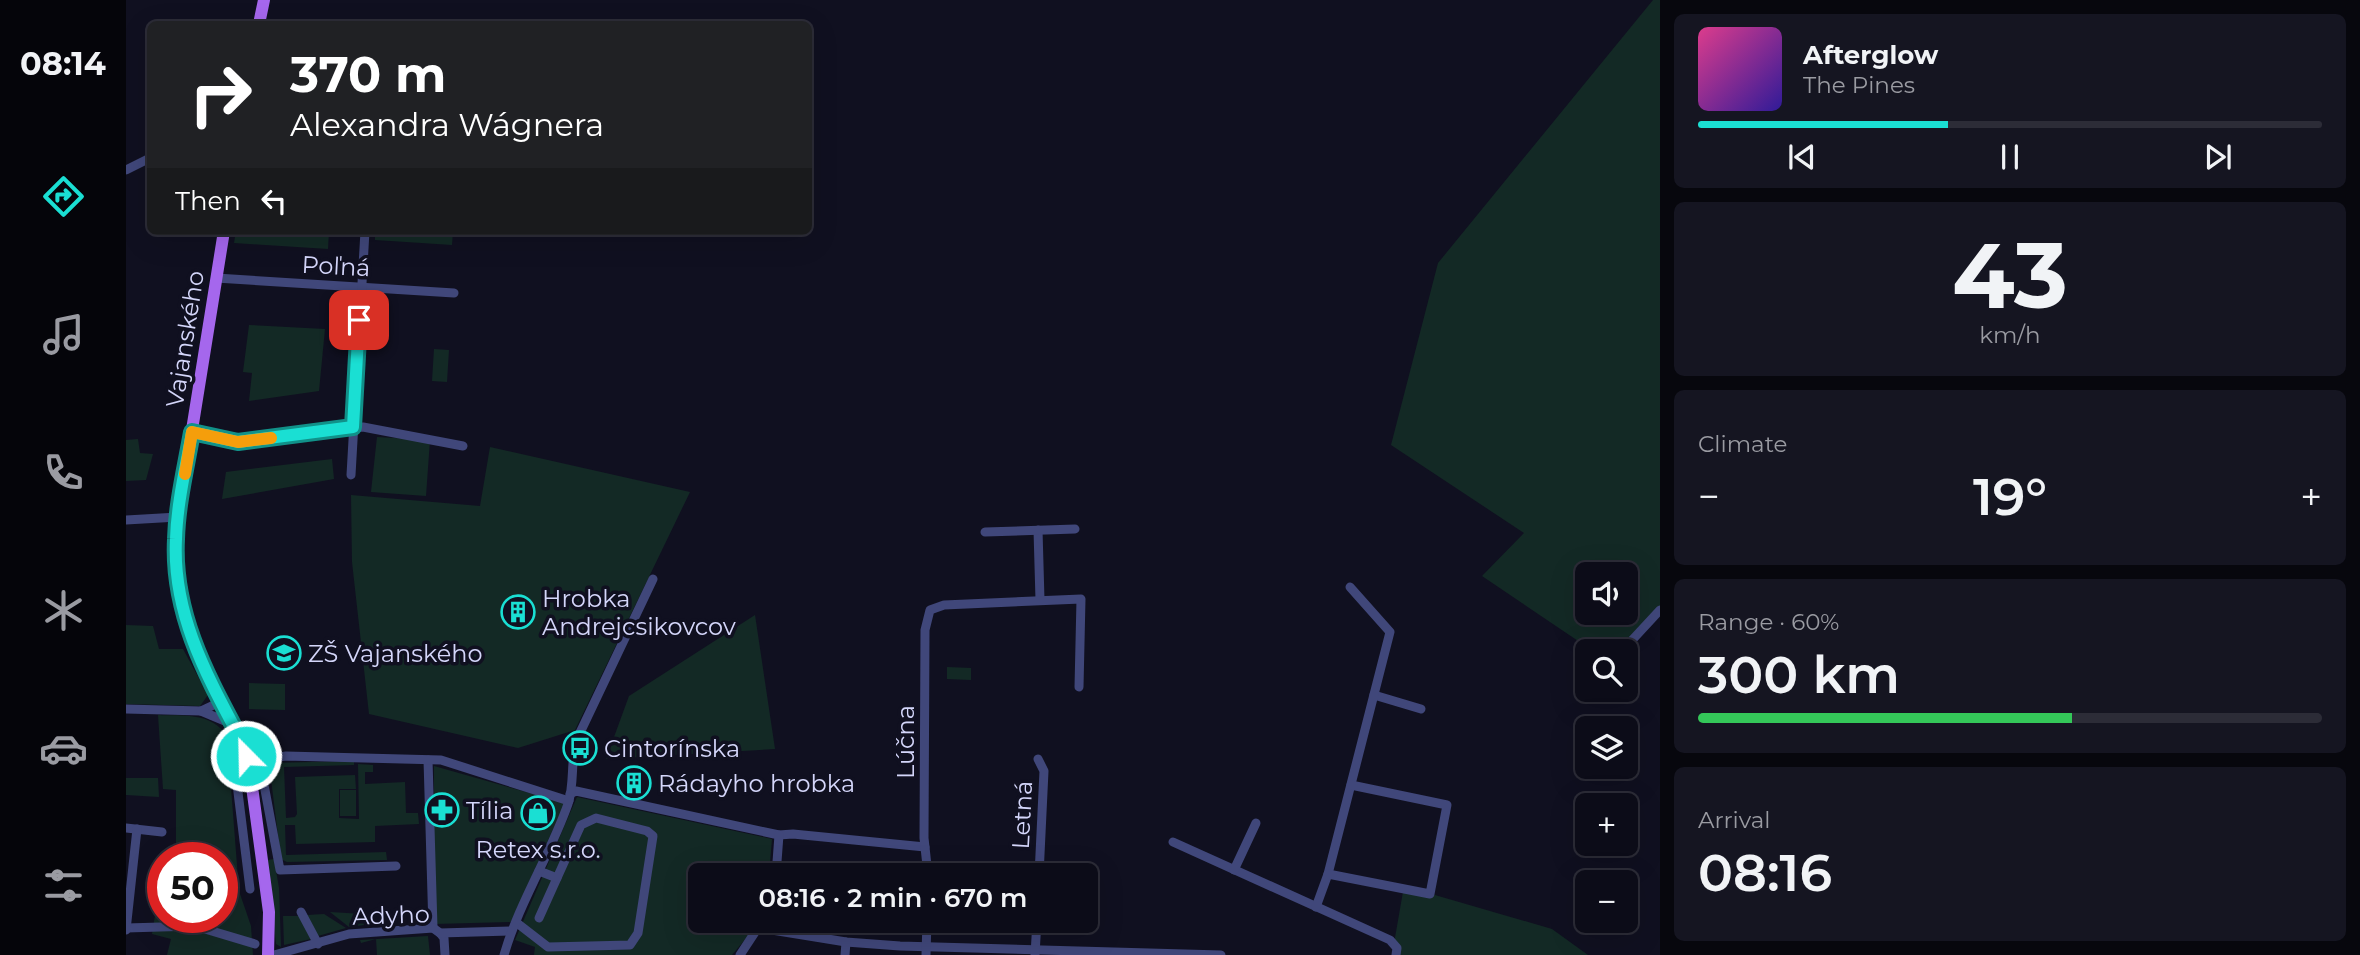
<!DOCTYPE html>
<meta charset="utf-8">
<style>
:root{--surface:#0c0c18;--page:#151521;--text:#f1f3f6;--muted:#9a9ba2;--line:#2c2c37;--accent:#1adfd3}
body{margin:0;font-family:Montserrat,sans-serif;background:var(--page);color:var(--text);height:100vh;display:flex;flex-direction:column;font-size:26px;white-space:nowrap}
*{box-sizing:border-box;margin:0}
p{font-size:23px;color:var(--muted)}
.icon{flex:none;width:38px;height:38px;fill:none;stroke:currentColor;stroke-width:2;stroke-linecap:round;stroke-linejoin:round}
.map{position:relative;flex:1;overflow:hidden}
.sheet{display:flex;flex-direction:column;gap:14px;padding:14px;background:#07070d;width:700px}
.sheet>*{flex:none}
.guide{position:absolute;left:21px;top:21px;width:665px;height:214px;border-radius:10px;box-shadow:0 7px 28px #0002,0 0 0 2px var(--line);background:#202124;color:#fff;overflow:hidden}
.buttons{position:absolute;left:1449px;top:562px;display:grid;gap:14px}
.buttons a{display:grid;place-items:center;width:63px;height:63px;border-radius:10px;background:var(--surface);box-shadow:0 7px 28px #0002,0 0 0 2px var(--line);font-size:35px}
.speed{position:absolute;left:21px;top:842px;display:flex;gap:14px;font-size:35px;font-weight:700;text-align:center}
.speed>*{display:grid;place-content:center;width:91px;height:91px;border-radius:50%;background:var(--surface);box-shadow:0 7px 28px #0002,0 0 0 2px var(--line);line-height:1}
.speed .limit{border:10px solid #d22;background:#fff;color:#111}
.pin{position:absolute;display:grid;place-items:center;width:60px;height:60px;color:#fff;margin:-30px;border-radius:14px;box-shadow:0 4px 10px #0006}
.me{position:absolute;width:77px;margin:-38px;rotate:337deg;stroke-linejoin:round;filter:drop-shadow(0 0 5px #0008)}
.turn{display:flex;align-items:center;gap:24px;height:147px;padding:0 28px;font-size:32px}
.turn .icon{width:91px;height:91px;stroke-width:2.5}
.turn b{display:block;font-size:49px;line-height:60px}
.then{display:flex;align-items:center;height:66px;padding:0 28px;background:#0003;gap:14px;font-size:26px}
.big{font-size:52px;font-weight:600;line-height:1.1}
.sheet .tile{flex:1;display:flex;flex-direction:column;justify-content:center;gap:10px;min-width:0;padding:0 24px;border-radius:10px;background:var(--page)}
.sheet .dial{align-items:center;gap:0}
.dial b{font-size:91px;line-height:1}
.song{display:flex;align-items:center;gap:21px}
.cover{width:84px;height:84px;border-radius:10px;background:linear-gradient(135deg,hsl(330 70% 55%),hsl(250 70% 35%))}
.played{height:7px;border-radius:4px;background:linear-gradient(90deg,var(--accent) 40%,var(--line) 40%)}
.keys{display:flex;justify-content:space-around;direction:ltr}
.heat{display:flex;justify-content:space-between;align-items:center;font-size:38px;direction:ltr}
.charge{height:10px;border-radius:5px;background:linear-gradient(90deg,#34c759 60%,var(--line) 0)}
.trip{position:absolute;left:562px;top:863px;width:410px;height:70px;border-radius:10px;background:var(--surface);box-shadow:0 7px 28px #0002,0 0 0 2px var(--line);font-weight:600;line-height:70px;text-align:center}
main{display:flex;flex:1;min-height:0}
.dock{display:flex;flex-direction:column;width:126px;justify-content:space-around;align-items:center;background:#05050a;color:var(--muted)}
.dock .icon{width:49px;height:49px}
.dock .selected{color:var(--accent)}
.dock b{font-size:32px;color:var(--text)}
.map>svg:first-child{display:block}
.green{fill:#132925;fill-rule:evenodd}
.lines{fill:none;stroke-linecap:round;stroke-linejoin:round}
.minor{stroke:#40477a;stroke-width:9}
.major{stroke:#a567ed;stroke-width:12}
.route-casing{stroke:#119189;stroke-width:18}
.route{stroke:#1adfd3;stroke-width:12}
.slow{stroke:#f59e0b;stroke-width:12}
.labels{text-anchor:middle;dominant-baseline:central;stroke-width:7;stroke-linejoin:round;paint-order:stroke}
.street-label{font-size:24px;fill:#d4d6fa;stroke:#101020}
.poi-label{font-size:24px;fill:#d4d6fa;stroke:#101020;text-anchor:start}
</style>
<main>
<nav class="dock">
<b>08:14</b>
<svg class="icon selected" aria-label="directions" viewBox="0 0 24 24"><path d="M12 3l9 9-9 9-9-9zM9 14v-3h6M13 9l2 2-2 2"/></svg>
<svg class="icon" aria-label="music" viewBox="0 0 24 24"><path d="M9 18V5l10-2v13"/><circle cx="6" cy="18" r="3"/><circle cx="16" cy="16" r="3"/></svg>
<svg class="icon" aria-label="phone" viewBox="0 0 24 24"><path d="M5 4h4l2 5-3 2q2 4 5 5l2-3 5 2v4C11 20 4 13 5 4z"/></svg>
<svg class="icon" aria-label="climate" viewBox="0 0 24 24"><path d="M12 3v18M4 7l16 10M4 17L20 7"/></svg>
<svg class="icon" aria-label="car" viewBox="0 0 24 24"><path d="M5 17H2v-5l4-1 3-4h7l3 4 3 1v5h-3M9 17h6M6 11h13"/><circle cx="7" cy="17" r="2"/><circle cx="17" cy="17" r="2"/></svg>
<svg class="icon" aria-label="filters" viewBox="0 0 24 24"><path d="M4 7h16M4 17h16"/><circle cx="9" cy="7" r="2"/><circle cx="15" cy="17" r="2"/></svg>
</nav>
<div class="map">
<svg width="1534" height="955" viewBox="0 0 1534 955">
<rect width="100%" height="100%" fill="#101020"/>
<!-- green -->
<g class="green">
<path d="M1527,0H1534V607L1493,651H1467L1356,576L1398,533L1265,445L1312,263ZM1461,574H1500V612H1461Z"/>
<path d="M110,231H203L202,249L108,243Z"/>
<path d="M249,231H327L326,245L249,240Z"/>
<path d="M123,325L199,329L193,391L123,401L126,373L117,372Z"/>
<path d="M308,349L323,350L321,382L306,381Z"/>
<path d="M251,437L304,440L300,496L245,492Z"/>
<path d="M12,439L14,453L27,454L20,480L0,481V440Z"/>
<path d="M364,447L564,492L449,730L392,748L243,714L226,562L225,495L354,506Z"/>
<path d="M206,459L208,479L96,499L100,472Z"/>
<path d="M629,615L649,749L480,759L503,696Z"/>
<path d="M0,625L27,626L33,649H57L82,695L74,706L0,704Z"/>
<path d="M821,667L845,668V680L821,679Z"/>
<path d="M123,683L159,684V710L123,709Z"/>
<path d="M32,715C58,716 85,712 101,736L113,891L125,926L127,955H41L45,939L26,934L37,866V917H96V858L45,857L50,852V790L37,789Z"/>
<path d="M228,761V765L158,767L160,818L169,817L171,814L169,777L229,775L230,789H213V818L233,819L232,764L247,765V772H239V784L279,782L280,813H292L293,824L249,826V842L170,844L169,825H159L160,855L260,852L261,860L161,862L155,859L143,763Z"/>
<path d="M308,766L439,803L385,922L308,924Z"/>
<path d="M0,778H32L33,797L0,795Z"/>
<rect x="214" y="790" width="16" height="26"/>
<path d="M451,797L646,839L643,875H574V920L630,921L627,930L606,955H408L409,947L389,940Z"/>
<path d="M148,859L153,888L155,947L150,944L141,860Z"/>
<path d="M1278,886L1426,929L1462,955H1266Z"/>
<path d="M204,912L237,914L238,925L223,927Z"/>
<path d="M198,914L220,928L192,936L181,915Z"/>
<path d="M157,916H173L185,939L158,945Z"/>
<path d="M302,936L304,955H251L250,939L235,943L234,940Z"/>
</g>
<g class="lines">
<!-- minor -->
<g class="minor">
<path d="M0,170L24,158"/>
<path d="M90,278L328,293"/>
<path d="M66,432L112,442L237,427L337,446"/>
<path d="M225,475L239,231"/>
<path d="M0,520L52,517"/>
<path d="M912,530L914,600"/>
<path d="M859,532L949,529"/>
<path d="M1496,651L1534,610"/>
<path d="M1248,695L1295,709"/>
<path d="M0,709L75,711L94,702"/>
<path d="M75,711L106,724"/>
<path d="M912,759L918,771L913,875"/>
<path d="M108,760L124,889"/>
<path d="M302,760L307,928"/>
<path d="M444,794L450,791L653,835L667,834L799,847"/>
<path d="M0,828L36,832"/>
<path d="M1047,842L1264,940L1271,948L1270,955"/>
<path d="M270,866L154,870L136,774L139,759L160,756L315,760L443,801"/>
<path d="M1108,870L1130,823"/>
<path d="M1202,874L1264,632L1224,587"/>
<path d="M650,875L653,835"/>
<path d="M802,875L798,838L799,630L804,610L818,605L955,599L953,687"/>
<path d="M1190,907L1202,874L1304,894L1321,805L1225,785"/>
<path d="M175,912L192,944"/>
<path d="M413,918L431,878"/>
<path d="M391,923L422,947L504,945L512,933L527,836L521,831L470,818L455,825L431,878L413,871"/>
<path d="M0,928L69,926L129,944"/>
<path d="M634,928L720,942L774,946L1095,955"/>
<path d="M0,930L11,829"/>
<path d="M314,933L318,938L319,955"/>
<path d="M148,955L223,934L307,928L314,933L385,931"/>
<path d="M378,955C393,903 424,855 442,804C449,783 444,760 451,739L527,579"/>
<path d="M614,955L637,920"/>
<path d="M719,955L720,942"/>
<path d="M800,955L801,920"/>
<path d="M909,955L911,920"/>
</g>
<!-- major -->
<g class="major">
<path d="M133,24L138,0"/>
<path d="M98,231L52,517L50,558L64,637L79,674L115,740L124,772L143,912L142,955"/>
</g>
</g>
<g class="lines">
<defs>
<path id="route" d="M120,756L115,740C81,676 46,614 50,539C51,503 60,467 66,432L112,442L227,427L233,320"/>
</defs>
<!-- route casing -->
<use href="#route" class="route-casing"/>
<!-- route -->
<use href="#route" class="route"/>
<!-- slow -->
<path class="slow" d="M59,474L66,432L112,442L145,438"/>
</g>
<!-- icons -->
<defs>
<symbol id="building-ring" viewBox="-11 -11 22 22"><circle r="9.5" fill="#101020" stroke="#1adfd3" stroke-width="1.5"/><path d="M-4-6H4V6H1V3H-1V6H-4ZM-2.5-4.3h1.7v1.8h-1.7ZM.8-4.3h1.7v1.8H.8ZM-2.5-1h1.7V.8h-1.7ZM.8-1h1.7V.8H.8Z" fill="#1adfd3"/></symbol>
<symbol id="school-ring" viewBox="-11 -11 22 22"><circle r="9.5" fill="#101020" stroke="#1adfd3" stroke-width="1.5"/><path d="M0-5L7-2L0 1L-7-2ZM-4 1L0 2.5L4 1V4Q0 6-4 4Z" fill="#1adfd3"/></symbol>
<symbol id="bus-ring" viewBox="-11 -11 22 22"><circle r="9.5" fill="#101020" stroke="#1adfd3" stroke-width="1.5"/><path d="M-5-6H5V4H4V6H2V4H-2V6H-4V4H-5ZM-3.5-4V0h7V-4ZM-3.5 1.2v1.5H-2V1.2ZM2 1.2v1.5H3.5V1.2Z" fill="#1adfd3"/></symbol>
<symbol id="pharmacy-ring" viewBox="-11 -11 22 22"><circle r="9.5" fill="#101020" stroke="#1adfd3" stroke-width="1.5"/><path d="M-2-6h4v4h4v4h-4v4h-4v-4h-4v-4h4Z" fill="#1adfd3"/></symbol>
<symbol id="shop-ring" viewBox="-11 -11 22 22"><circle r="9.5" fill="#101020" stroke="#1adfd3" stroke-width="1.5"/><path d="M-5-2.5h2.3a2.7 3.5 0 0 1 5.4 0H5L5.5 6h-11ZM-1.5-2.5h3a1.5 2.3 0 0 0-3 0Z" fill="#1adfd3"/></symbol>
</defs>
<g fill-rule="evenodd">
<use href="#building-ring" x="373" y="593" width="38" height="38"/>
<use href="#school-ring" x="139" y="634" width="38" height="38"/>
<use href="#bus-ring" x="435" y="729" width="38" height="38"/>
<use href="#building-ring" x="489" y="764" width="38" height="38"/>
<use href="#pharmacy-ring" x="297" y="791" width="38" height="38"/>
<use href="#shop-ring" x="393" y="794" width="38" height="38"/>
</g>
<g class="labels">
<!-- street labels -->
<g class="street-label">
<text transform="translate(210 266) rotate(3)">Poľná</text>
<text transform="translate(59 339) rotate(-81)">Vajanského</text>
<text transform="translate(779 742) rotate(-90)">Lúčna</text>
<text transform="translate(896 815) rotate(-87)">Letná</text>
<text transform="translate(265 915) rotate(-2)">Adyho</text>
</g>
<!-- poi labels -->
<g class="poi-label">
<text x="416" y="598">Hrobka<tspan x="416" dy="28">Andrejcsikovcov</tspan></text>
<text x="182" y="653">ZŠ Vajanského</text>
<text x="478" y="748">Cintorínska</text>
<text x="532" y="783">Rádayho hrobka</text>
<text x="340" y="810">Tília</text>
<text x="412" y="849" text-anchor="middle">Retex s.r.o.</text>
</g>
</g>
</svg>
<div class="buttons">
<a><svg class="icon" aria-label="sound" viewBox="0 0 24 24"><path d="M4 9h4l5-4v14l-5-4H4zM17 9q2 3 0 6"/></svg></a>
<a><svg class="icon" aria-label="search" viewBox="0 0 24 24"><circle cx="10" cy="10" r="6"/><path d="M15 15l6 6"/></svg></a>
<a><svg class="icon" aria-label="layers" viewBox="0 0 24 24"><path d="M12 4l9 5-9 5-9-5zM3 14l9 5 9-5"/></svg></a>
<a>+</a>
<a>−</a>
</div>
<div class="speed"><div class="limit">50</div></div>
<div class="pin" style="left:233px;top:320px;background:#d93025"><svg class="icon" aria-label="arrive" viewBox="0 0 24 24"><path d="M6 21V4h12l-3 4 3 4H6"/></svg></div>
<svg class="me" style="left:120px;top:756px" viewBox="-20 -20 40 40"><circle r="17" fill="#1adfd3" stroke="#fff" stroke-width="3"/><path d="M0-11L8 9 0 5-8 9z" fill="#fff"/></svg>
<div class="trip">08:16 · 2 min · 670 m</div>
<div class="guide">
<div class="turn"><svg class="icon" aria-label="right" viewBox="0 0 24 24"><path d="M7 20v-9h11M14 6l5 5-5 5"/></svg><div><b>370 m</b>Alexandra Wágnera</div></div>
<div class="then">Then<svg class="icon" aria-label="left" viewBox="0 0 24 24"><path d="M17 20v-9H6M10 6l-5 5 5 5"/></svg></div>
</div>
</div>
<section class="sheet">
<div class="tile">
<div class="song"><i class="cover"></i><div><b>Afterglow</b><p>The Pines</p></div></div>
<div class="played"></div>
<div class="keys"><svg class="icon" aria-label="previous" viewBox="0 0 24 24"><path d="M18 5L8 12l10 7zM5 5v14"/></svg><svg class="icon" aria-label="pause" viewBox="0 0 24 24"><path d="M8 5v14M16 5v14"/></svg><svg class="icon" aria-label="next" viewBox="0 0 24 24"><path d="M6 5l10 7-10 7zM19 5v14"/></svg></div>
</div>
<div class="tile dial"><b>43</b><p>km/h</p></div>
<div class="tile"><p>Climate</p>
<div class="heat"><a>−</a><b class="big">19°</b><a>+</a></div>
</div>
<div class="tile"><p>Range · 60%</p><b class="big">300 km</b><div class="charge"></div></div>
<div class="tile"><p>Arrival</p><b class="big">08:16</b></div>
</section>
</main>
